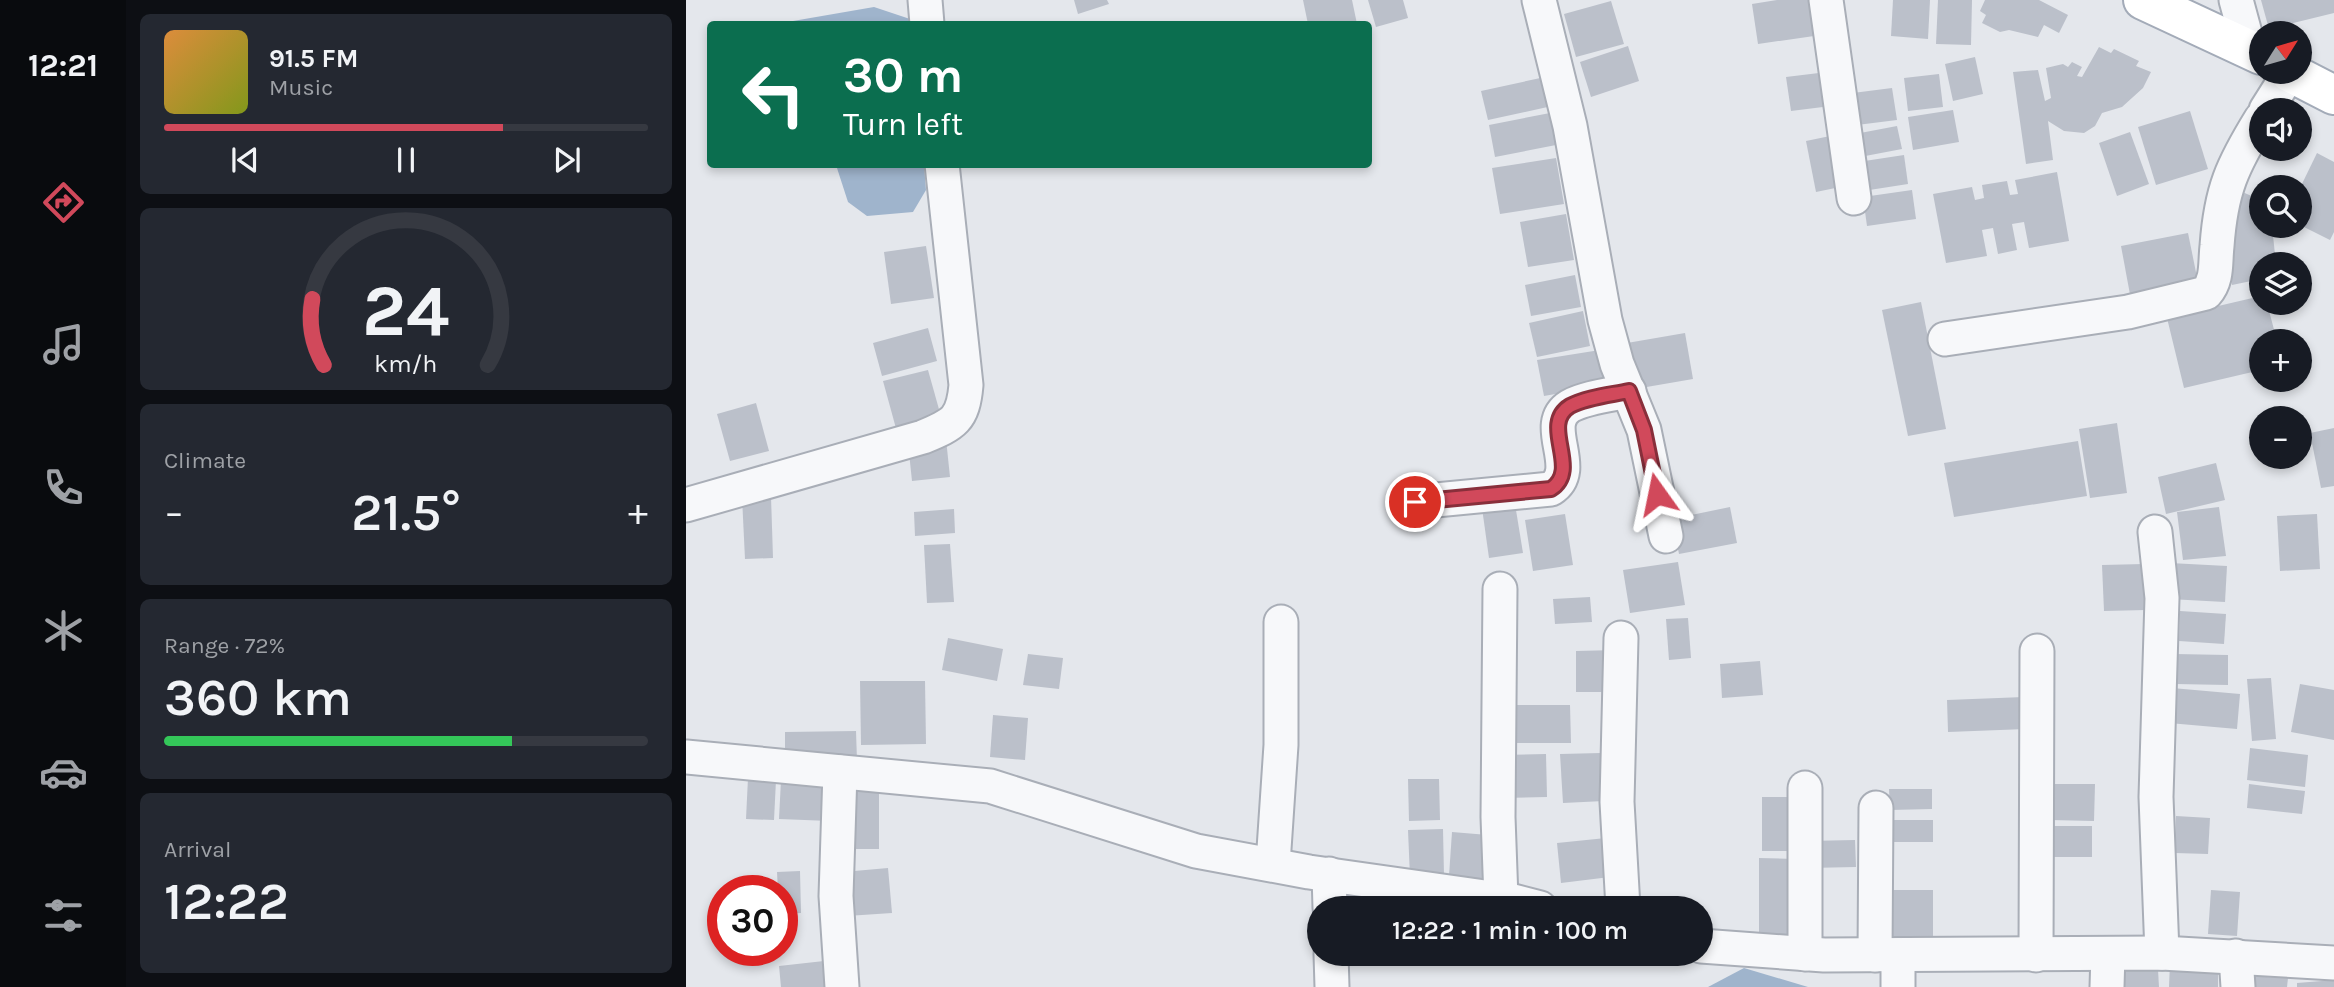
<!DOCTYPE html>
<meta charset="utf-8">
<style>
:root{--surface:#171b24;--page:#242831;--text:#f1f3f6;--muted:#9ea1a6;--line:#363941;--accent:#d1495b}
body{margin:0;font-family:Karla,sans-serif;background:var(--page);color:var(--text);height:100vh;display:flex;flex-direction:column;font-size:26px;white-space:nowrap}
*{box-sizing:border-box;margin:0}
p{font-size:23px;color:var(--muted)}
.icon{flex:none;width:38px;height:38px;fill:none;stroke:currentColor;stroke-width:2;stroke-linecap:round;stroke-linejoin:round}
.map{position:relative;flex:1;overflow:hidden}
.details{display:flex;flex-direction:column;gap:14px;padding:14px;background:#0d0f14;width:560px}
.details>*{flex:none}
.banner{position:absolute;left:21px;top:21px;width:665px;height:147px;border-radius:7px;box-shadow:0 4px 10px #0003;background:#0b6e4f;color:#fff;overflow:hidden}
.needle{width:46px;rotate:53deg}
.buttons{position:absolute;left:1563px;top:21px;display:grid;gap:14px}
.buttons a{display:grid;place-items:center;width:63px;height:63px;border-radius:50%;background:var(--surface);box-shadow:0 4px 10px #0003;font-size:35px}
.speed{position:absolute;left:21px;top:875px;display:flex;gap:14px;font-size:35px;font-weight:700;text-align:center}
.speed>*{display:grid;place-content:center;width:91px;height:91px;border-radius:50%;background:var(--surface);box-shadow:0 4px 10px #0003;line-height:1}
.speed .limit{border:10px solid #d22;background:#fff;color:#111}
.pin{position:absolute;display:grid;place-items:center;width:60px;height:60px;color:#fff;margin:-30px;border:4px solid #fff;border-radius:50%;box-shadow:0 2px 7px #0007}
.me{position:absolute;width:77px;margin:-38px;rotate:348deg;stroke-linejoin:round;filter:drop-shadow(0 0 5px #0008)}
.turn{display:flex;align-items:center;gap:24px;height:147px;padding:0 21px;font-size:32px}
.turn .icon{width:91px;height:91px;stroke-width:2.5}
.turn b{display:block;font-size:49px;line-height:60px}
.big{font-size:52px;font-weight:600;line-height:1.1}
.details .widget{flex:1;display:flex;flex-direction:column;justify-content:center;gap:10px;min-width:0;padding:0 24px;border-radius:10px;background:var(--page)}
.details .dial{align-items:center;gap:0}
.dial svg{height:182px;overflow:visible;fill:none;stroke:var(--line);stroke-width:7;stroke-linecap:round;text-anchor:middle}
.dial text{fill:var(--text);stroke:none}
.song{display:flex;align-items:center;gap:21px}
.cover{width:84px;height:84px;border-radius:10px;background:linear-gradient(135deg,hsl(30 70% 55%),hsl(70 70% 35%))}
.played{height:7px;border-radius:4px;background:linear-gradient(90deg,var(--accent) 70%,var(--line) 70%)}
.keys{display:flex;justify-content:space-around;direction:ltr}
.heat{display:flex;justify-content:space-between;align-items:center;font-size:38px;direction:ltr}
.charge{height:10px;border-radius:5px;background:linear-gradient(90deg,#34c759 72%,var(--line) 0)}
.trip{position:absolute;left:621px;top:896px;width:406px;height:70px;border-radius:35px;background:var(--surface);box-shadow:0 4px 10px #0003;font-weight:600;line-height:70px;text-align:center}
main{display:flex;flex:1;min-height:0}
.menu{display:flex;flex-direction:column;width:126px;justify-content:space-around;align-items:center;background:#090b0e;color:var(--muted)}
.menu .icon{width:49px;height:49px}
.menu .current{color:var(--accent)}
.menu b{font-size:32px;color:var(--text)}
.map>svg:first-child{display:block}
.water{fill:#9fb4cc}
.building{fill:#bbc0ca}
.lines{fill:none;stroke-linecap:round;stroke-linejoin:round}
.minor-casing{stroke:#a9aeb7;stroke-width:37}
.major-casing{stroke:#a3abb8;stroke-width:42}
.minor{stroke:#f7f8fa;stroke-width:33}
.major{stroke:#fff;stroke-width:38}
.route-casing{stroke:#882f3b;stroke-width:18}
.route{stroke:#d1495b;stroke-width:12}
</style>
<main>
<nav class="menu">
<b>12:21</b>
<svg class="icon current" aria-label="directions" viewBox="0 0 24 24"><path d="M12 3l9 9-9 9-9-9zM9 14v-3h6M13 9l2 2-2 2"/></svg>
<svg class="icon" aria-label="music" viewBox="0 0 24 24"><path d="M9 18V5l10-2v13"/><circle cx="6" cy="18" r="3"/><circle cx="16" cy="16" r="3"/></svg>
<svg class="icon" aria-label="phone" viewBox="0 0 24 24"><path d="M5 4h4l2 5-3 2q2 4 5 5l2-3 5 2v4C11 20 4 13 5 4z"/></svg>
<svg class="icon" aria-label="climate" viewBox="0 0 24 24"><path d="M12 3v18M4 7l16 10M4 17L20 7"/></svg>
<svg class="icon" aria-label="car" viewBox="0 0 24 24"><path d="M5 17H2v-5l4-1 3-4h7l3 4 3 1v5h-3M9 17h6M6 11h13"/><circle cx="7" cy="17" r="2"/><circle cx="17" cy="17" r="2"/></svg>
<svg class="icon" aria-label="filters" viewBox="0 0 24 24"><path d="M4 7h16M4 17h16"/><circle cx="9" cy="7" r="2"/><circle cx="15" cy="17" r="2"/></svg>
</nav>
<section class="details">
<div class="widget">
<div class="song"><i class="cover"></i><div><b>91.5 FM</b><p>Music</p></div></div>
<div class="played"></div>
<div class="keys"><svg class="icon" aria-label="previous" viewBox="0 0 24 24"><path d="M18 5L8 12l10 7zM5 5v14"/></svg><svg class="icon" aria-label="pause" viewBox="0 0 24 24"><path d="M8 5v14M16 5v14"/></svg><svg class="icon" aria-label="next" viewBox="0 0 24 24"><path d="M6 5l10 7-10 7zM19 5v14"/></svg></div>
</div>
<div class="widget dial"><svg viewBox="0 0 100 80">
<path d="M14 69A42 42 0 1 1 86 69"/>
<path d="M14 69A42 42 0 0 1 9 40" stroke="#d1495b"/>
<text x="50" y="56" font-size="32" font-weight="700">24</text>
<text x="50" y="72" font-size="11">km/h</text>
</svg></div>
<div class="widget"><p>Climate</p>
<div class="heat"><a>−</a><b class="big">21.5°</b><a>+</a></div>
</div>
<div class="widget"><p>Range · 72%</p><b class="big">360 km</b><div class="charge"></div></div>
<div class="widget"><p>Arrival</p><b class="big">12:22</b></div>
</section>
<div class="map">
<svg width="1648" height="987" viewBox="0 0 1648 987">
<rect width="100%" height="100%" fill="#e4e7ec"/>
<!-- water -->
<g class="water">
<path d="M188,7L224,19V24H108L107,21Z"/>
<path d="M150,165H238L240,190L227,212L181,216L162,202Z"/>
<path d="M1058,968L1122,987H1022Z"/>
</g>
<!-- building -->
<g class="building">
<path d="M388,0H421L423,4L392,14Z"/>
<path d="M617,0H666L671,24H622Z"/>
<path d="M682,0H717L722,18L690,27Z"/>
<path d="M1091,0H1123L1128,36L1072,44L1066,4Z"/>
<path d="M1207,0H1244L1242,39L1205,36Z"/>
<path d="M1252,0H1286L1285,45L1250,44Z"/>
<path d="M1299,0H1353L1382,15L1373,33L1358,25L1352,37L1323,30L1314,32L1296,23L1300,15L1294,11Z"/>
<path d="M1575,0H1648V13L1583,29Z"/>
<path d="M925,1L938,44L890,57L878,14Z"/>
<path d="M942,46L953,81L905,97L894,62Z"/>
<path d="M1413,47L1425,53L1428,49L1453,61L1450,66L1465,72L1457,88L1436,107L1416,113L1409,126L1398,133L1378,131L1362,121L1367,160L1340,164L1327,72L1352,70L1359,101L1365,98L1360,68L1377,64L1382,67L1386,62L1396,67L1391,76L1396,77Z"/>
<path d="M1289,57L1297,94L1267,101L1259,64Z"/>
<path d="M1141,72L1145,106L1105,111L1100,77Z"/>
<path d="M1253,74L1257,107L1222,111L1218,78Z"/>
<path d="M859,77L866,106L802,120L795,91Z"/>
<path d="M1206,88L1211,120L1163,126L1159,94Z"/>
<path d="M1267,110L1273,142L1227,150L1222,117Z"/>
<path d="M1504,111L1522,169L1470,185L1452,127Z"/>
<path d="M864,113L870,145L809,157L803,125Z"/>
<path d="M1211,126L1216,149L1174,157L1169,134Z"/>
<path d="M1444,132L1463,184L1431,196L1413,143Z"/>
<path d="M1149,135L1159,186L1130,192L1120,141Z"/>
<path d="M1631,153L1648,162V232L1644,240L1614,225V188Z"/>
<path d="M1218,155L1222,184L1177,191L1172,162Z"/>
<path d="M870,158L878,204L814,214L806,168Z"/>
<path d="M1371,172L1383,241L1343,248L1338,222L1326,224L1331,250L1312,254L1307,228L1296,230L1301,256L1260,263L1247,194L1286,187L1289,200L1298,198L1296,185L1321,181L1324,195L1332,194L1329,180Z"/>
<path d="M1547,188L1575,200V226H1586L1590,264H1575V279L1546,285L1539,255Z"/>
<path d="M1226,190L1230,219L1181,226L1177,197Z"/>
<path d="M880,214L888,260L842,267L834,222Z"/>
<path d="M1502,233L1514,292L1446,305L1435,246Z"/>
<path d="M240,246L248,298L205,304L198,252Z"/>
<path d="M889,275L895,307L845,316L839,285Z"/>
<path d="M1575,296V303H1581L1591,341H1575V370L1498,388L1481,318Z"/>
<path d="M1235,302L1260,429L1222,436L1196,310Z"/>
<path d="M897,311L904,346L851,357L843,323Z"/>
<path d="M242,328L251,361L196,376L187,343Z"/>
<path d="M999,333L1007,379L949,389L941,343Z"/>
<path d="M914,350L920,385L858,396L851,360Z"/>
<path d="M242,370L256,420L211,432L197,381Z"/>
<path d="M70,403L83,451L44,461L31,414Z"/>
<path d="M1431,423L1441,493L1404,498L1393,429Z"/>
<path d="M1648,428V486L1635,488L1624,433Z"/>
<path d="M260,439L264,477L226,481L222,443Z"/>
<path d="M1392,441L1401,496L1268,517L1258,463Z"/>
<path d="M1530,463L1539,500L1480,514L1472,477Z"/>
<path d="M85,496L87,558L59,559L56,497Z"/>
<path d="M829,504L837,553L803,558L796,508Z"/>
<path d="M1044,507L1051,543L993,554L986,519Z"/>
<path d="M1533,507L1540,556L1497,560L1491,512Z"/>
<path d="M268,509L269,533L229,536L228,512Z"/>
<path d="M879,514L887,565L847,571L839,520Z"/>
<path d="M1631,514L1634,569L1594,571L1591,516Z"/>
<path d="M264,544L268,602L241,603L238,545Z"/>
<path d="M992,562L999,605L944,613L937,570Z"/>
<path d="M1484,563L1541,566L1539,602L1483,599Z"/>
<path d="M1458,564L1460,610L1418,611L1416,565Z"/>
<path d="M904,597L906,622L869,624L867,599Z"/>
<path d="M1494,611L1540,614L1538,644L1493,641Z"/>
<path d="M1002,618L1005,658L983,660L980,619Z"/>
<path d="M262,638L317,649L311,681L256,670Z"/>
<path d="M931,650V692H890V651Z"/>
<path d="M342,654L377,658L373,689L337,685Z"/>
<path d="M1489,654L1542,655V685L1489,684Z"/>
<path d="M1074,661L1077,695L1036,698L1034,664Z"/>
<path d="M1585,678L1590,739L1566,741L1561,679Z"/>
<path d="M174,681H239L240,744L175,745Z"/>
<path d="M1614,684L1648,690V740L1605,732Z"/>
<path d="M1486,688L1554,694L1551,729L1483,723Z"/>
<path d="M1338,697L1340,729L1262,732L1261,700Z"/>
<path d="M825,705H884L885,743H825Z"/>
<path d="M307,715L342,718L339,760L304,757Z"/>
<path d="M170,731L171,761L99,762V732Z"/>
<path d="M1564,748L1622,755L1619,787L1561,780Z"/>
<path d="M915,753L918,801L877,803L874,754Z"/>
<path d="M860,754L861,797L815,798L814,755Z"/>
<path d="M62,778L90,780L88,820L60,819Z"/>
<path d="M722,779H753L754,820L723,821Z"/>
<path d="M95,780L146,782L144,821L93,819Z"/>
<path d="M1365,784H1409L1408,821L1364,820Z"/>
<path d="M1563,784L1619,791L1616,814L1561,808Z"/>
<path d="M1203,789H1246V809L1204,810Z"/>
<path d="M159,790H193V849H160Z"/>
<rect x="1076" y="797" width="32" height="54"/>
<path d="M1490,816L1524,818L1522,854L1489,853Z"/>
<rect x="1200" y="820" width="47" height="22"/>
<rect x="1365" y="826" width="41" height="31"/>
<path d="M757,829L758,876L724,877L722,830Z"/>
<path d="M766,832L802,835L799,879L763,876Z"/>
<path d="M920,838L924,877L875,883L871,843Z"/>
<path d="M1169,840L1170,867L1122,868L1121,841Z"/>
<path d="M1073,858L1109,859V938L1073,937Z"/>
<path d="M202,868L206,913L161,916L157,872Z"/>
<path d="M114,871L115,913L96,914V891H92L91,872Z"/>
<rect x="1204" y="890" width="43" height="50"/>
<path d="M1525,890L1554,892L1551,936L1522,934Z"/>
<path d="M869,954H906V963H870Z"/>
<path d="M147,960L149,987H95L93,966Z"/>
<path d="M1484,963L1532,965V987H1483Z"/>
<path d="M1425,970H1472L1473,987H1425Z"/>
<path d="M1557,976L1602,978L1601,987H1557Z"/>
<path d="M1648,980V987H1611V983Z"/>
</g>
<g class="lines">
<defs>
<g id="minor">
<path d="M239,0L241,24"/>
<path d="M853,0L884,126L919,320L931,364L958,430L980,536"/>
<path d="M1140,0L1168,198"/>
<path d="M1550,0L1563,48"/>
<path d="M1580,110L1604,72"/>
<path d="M1259,339L1442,312L1520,293C1532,280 1529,262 1531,246C1535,190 1546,166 1575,119"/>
<path d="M729,502L865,489C896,469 853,425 884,406C901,397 924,395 943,391"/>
<path d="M0,505L237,437C268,424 277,420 280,385L256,164"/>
<path d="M1469,532L1476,598L1470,797L1476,953"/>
<path d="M814,589L812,817L815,899"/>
<path d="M935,638L931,802L937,908"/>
<path d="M0,757L304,786L510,851L623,872L827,901L854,908"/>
<path d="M154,772L150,896L156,987"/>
<path d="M587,864L595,745V622"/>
<path d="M643,874L644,908"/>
<path d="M1015,946L1138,955L1476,953L1648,963"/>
<path d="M645,954L646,987"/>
<path d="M1119,954V788"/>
<path d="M1189,955L1190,808"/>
<path d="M1212,955V987"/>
<path d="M1350,955L1351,651"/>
<path d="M1550,956L1552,987"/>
<path d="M1421,987L1422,954"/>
</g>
<g id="major">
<path d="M1457,0L1575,55"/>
<path d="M1603,72L1648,95"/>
</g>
</defs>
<!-- minor casing -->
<use href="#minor" class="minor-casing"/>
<!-- major casing -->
<use href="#major" class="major-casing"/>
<!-- minor -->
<use href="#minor" class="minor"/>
<!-- major -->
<use href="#major" class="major"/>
</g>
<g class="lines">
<defs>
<path id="route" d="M729,502L865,489C896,469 853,425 884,406C901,397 924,395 943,391L958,430L971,494"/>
</defs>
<!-- route casing -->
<use href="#route" class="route-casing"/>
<!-- route -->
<use href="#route" class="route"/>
</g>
</svg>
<div class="buttons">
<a><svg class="needle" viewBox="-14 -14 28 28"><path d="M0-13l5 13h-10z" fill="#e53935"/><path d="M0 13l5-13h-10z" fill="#9ea1a6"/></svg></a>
<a><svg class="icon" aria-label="sound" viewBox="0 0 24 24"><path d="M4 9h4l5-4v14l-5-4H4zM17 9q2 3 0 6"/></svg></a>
<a><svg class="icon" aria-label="search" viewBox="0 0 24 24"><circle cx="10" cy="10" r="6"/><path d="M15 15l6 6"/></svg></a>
<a><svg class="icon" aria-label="layers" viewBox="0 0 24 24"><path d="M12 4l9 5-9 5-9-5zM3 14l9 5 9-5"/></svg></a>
<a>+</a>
<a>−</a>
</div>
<div class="speed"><div class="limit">30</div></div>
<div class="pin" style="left:729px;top:502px;background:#d93025"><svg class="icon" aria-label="arrive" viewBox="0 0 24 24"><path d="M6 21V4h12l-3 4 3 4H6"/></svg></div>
<svg class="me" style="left:971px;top:494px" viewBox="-20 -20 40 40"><path d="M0-17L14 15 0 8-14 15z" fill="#d1495b" stroke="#fff" stroke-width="4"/></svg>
<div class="trip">12:22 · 1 min · 100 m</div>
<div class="banner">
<div class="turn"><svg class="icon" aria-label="left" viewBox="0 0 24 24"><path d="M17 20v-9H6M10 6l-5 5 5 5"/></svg><div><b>30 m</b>Turn left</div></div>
</div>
</div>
</main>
